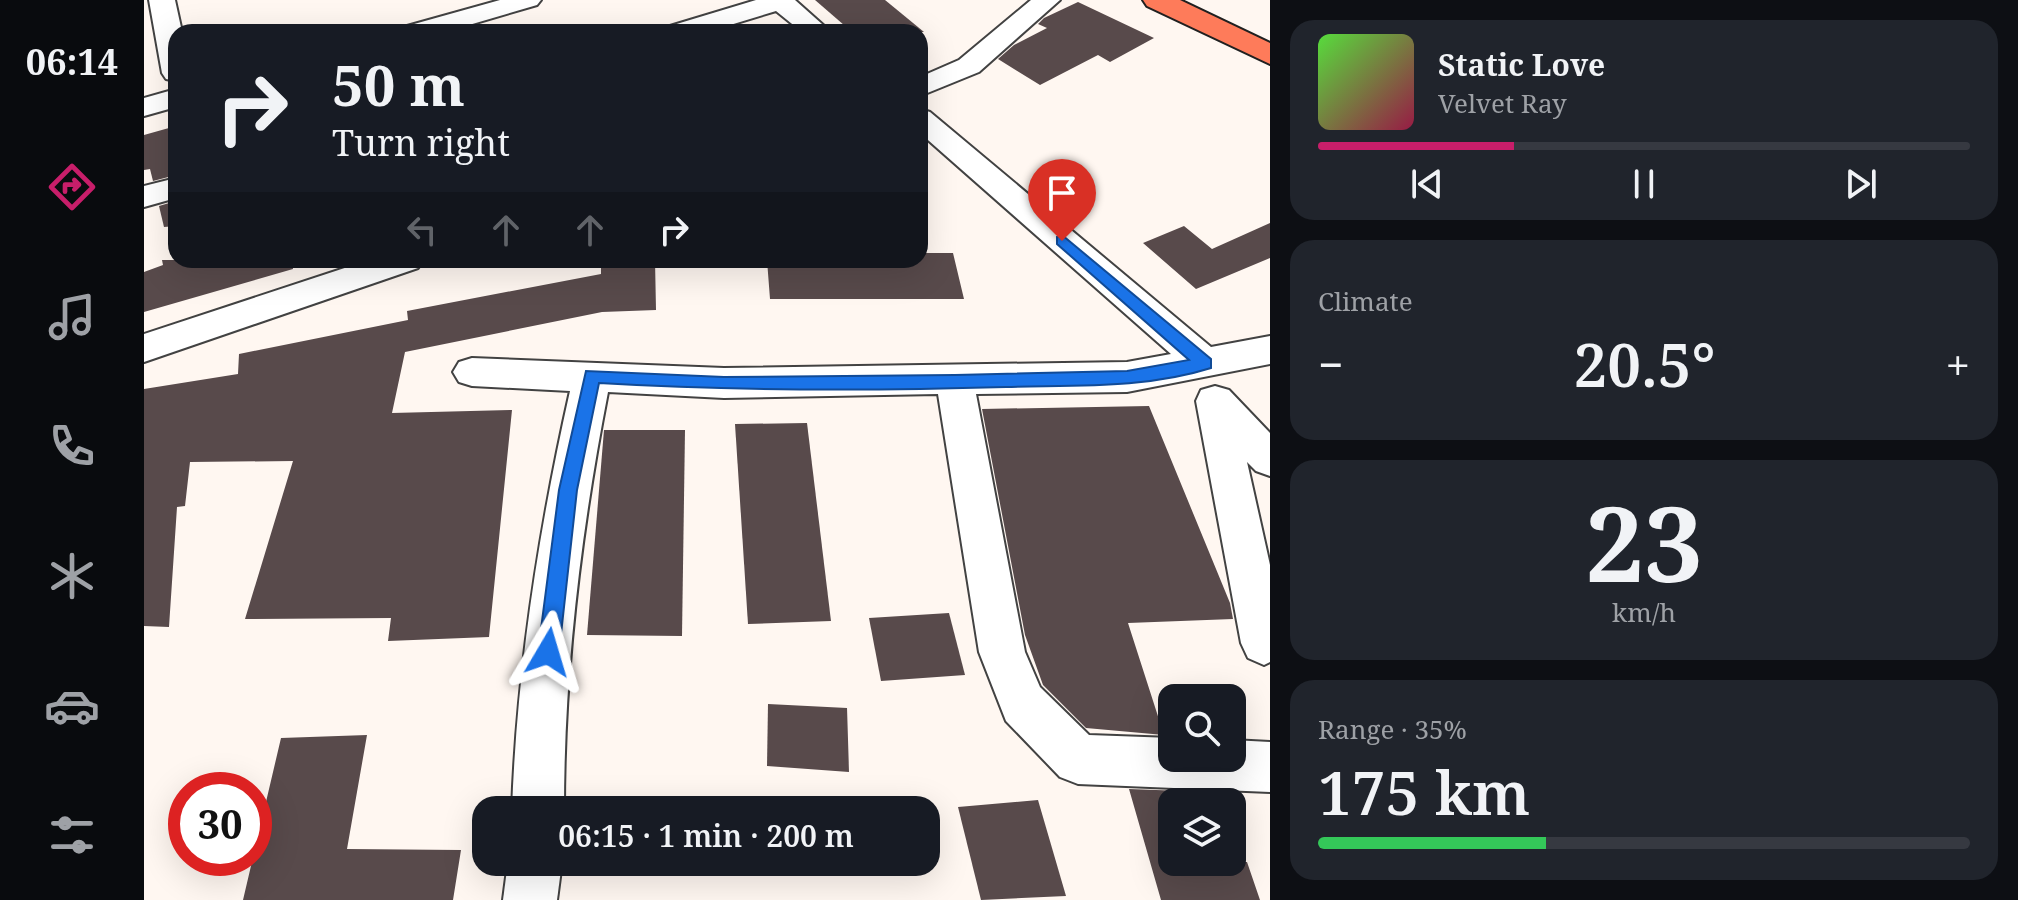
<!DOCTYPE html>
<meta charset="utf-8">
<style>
:root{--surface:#171b24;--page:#20242c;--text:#f1f3f6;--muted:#9ea1a6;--line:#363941;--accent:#c81e6a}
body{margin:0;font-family:"Noto Serif",serif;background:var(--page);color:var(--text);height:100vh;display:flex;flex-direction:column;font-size:30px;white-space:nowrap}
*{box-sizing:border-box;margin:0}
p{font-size:26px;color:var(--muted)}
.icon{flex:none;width:44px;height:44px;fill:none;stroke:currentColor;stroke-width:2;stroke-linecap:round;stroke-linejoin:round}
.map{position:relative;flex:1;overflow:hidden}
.details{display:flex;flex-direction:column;gap:20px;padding:20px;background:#0d0f14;width:748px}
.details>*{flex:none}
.banner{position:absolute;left:24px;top:24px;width:760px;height:244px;border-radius:24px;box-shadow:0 8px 32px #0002;background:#171b24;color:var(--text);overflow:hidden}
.buttons{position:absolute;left:1014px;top:684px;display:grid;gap:16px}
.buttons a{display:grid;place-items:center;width:88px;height:88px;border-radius:16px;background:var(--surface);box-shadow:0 8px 32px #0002;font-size:40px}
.speed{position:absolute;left:24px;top:772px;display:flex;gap:16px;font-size:40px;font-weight:700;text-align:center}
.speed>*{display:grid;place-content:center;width:104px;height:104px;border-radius:50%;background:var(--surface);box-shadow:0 8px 32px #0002;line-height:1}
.speed .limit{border:12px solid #d22;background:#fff;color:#111}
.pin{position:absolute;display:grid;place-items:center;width:68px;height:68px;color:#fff;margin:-82px -34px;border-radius:50% 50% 50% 0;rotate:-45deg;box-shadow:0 0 8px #0007}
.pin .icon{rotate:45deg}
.me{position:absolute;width:88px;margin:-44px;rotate:7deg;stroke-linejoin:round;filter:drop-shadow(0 0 6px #0008)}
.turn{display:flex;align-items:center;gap:28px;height:168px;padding:0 32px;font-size:36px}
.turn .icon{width:104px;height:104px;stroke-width:2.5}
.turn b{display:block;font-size:56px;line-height:68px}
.lanes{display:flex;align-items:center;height:76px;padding:0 32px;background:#0003;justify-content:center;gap:40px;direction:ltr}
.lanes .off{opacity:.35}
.big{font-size:60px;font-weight:600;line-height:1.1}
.details .card{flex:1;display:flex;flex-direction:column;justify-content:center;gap:12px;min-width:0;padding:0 28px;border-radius:24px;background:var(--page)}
.details .dial{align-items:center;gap:0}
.dial b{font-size:104px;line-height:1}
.song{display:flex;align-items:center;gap:24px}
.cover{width:96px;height:96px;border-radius:12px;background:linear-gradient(135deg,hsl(110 70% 55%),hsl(340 70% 35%))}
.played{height:8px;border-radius:4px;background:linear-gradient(90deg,var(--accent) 30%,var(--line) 30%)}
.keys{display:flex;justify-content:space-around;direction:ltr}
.heat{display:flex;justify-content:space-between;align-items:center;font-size:44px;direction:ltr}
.charge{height:12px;border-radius:6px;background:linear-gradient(90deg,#34c759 35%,var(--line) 0)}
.trip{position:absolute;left:328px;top:796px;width:468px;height:80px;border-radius:24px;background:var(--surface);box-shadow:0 8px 32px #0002;font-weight:600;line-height:80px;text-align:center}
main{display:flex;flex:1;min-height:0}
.dock{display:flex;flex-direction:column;width:144px;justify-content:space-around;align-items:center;background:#090b0e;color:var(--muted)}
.dock .icon{width:56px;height:56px}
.dock .on{color:var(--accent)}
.dock b{font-size:36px;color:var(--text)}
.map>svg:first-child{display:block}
.building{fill:#584a4b}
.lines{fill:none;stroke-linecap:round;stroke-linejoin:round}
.minor-casing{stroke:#424242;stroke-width:4}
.trunk-casing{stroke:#202020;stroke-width:4}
.minor{fill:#fff;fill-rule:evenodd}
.trunk{fill:#fe7b5a;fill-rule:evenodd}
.route{fill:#1a73e8;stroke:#114b97;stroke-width:2}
</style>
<main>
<nav class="dock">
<b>06:14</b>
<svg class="icon on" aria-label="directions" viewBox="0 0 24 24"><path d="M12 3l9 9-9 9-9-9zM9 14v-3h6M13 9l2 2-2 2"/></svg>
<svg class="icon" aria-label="music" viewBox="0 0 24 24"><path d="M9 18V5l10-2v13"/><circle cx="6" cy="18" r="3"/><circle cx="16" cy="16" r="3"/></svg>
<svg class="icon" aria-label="phone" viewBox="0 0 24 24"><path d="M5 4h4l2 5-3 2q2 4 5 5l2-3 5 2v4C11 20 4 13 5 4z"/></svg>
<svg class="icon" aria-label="climate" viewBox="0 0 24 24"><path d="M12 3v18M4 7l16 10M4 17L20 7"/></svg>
<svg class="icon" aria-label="car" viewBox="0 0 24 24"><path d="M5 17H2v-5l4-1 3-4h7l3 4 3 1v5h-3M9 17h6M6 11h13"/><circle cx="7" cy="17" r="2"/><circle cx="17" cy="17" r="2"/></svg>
<svg class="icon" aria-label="filters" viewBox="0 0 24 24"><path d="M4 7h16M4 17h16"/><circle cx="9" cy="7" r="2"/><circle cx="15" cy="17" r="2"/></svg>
</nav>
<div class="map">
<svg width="1126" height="900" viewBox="0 0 1126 900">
<rect width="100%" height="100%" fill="#fff7f1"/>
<!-- building -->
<g class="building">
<path d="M671,0H741L780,32H708Z"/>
<path d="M934,2L1010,38L966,62L954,55L896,85L854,59L870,45L903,28L894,24L900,18Z"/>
<path d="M32,126V175L9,181L6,169L0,170V135Z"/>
<path d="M32,201V226L20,227L15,206Z"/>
<path d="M1126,223V258L1052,289L999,243L1040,226L1068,249Z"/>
<path d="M776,253H809L820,299H626L623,260H776Z"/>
<path d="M18,260H148L149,269L0,312V272L19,265Z"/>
<path d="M457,260H511L512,310L458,312L261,352L248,413L368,410L345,637L244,641L247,618L101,619L149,461L46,462L41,506L33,507L25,627L0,626V389L94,374L95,354L264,320L263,311L457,274Z"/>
<path d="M1005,406L1086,603L1089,619L984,623L1020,735L942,728L899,685L881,635L838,409Z"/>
<path d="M663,423L687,621L604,624L591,424Z"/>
<path d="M460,430H541L538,636L443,635Z"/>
<path d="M805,613L821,675L737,681L725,618Z"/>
<path d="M624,704L703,708L705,772L623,766Z"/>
<path d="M223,735L203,849L317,850L309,900H99L137,738Z"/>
<path d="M985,789L1039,791L1042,802H1028V862H1103L1116,900H1017Z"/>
<path d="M894,800L922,896L837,900L814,807Z"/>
</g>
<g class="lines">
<defs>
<g id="minor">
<path d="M5,0H31L38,32H32V81L22,79L18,73Z"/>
<path d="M356,0H397L393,5L301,32H259L263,26Z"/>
<path d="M612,0H651L687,32H658L632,11L563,32H522L526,26Z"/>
<path d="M887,0H916L835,72L776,96V77L815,60Z"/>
<path d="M32,89V107L0,116V98Z"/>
<path d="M776,109L786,112L1067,347L1126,336V364L983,392L832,394L881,652L896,687L945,735L1028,738V758H1088V740L1126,742V792L934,784L916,777L862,721L835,652L794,394L580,398L464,392C437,531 420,669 420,810H368C373,668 395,529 426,391L328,386L315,382L309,372L315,362L328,358L580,368L983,362L1027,354L776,133Z"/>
<path d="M32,178V198L0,207V186Z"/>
<path d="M225,260H279L274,268L0,362V334Z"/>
<path d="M1071,386L1085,390L1126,433V476L1112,471L1103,462L1126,565V662L1120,665L1104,658L1097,643L1052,401L1057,390Z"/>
<path d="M364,862H418L413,900H359Z"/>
</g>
<path id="trunk" d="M999,0H1036L1126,43V64L1003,6Z"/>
</defs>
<!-- minor casing -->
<use href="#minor" class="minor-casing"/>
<!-- trunk casing -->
<use href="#trunk" class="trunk-casing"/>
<!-- minor -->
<use href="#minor" class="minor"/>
<!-- trunk -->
<use href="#trunk" class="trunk"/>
</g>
<!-- route -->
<path class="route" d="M918,235L1067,359V368C1001,389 929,385 862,387C726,391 590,391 455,383L433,490L415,652L412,659L404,662L397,659L394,652L415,490L442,371L580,377L811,375L983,371L1045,360L913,244V237Z"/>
</svg>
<div class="buttons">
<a><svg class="icon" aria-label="search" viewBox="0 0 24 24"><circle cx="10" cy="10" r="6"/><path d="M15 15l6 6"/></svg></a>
<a><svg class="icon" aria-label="layers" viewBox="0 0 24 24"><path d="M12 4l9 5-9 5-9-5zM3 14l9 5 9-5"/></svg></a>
</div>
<div class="speed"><div class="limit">30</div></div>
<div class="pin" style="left:918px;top:241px;background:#d93025"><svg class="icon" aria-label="arrive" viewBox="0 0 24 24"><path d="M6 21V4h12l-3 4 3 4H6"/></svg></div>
<svg class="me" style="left:404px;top:652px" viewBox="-20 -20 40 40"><path d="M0-17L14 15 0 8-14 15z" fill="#1a73e8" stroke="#fff" stroke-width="4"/></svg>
<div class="trip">06:15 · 1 min · 200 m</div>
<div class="banner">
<div class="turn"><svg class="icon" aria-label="right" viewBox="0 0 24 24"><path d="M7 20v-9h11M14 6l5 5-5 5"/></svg><div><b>50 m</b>Turn right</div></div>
<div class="lanes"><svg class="icon off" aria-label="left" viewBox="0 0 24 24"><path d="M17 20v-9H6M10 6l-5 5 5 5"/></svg><svg class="icon off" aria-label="ahead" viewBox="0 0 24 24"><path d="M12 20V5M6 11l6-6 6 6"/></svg><svg class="icon off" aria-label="ahead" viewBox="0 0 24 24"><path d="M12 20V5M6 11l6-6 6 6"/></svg><svg class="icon" aria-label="right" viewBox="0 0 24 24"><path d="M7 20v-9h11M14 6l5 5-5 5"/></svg></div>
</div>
</div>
<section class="details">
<div class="card">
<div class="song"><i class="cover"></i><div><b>Static Love</b><p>Velvet Ray</p></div></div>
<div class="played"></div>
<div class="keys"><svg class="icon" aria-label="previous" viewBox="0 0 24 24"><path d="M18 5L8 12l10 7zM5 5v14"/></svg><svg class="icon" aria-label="pause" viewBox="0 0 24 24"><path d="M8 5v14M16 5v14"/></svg><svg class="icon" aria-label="next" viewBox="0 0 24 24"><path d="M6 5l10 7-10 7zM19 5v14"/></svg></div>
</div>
<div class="card"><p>Climate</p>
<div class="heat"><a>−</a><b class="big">20.5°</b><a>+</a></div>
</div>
<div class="card dial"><b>23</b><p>km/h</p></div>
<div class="card"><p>Range · 35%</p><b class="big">175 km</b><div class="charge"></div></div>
</section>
</main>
